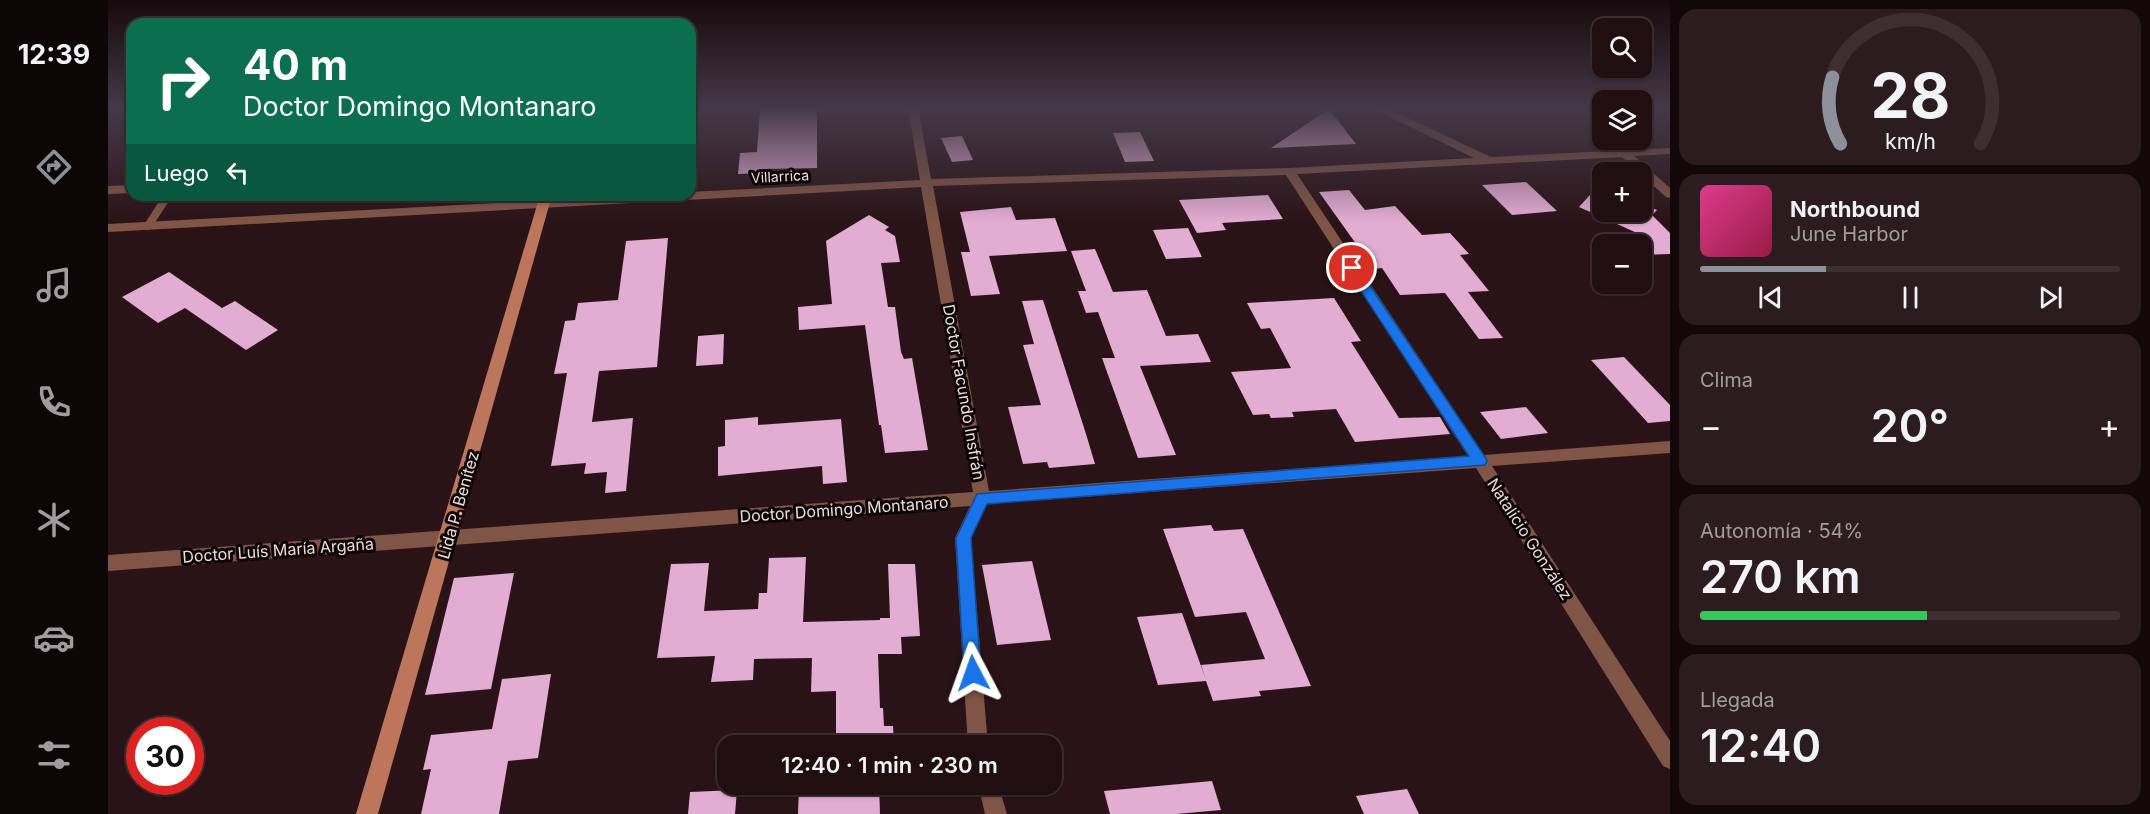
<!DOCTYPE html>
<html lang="es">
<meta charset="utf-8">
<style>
:root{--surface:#200e11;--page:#2d1c1f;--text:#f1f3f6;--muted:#a29c9f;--line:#3d2e31;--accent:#8c9099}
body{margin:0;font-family:Inter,sans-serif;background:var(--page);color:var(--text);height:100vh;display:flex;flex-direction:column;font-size:22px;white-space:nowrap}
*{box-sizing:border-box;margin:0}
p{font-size:20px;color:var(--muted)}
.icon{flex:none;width:33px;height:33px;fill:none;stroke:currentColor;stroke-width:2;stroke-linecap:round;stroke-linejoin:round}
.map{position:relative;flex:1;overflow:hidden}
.side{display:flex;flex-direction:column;gap:9px;padding:9px;background:#120809;width:480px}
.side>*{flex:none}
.guide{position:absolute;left:18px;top:18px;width:570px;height:183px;border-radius:18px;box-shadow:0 2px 4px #0004,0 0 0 2px var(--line);background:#0b6e4f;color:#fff;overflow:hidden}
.controls{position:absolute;left:1484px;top:18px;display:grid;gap:12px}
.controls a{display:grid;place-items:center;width:60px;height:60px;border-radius:12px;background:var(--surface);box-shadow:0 2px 4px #0004,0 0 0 2px var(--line);font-size:30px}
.speed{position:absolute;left:18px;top:717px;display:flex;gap:12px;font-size:30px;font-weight:700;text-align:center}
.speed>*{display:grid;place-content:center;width:78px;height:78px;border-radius:50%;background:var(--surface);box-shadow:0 2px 4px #0004,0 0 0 2px var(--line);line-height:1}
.speed .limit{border:9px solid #d22;background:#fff;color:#111}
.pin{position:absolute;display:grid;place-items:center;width:51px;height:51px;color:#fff;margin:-26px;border:3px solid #fff;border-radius:50%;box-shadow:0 2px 6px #0007}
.me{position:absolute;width:66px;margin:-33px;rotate:356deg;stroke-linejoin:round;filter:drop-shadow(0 0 4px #0008)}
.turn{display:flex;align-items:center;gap:21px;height:126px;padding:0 18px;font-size:27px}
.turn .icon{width:78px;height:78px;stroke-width:2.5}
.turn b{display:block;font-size:42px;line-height:51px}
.then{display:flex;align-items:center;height:57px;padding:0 18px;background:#0003;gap:12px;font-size:22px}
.big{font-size:45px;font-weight:600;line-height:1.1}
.side .card{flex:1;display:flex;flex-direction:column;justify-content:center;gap:9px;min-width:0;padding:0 21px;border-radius:18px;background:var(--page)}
.side .dial{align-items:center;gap:0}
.dial svg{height:156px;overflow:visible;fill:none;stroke:var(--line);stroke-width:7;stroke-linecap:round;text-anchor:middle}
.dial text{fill:var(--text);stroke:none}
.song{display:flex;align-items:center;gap:18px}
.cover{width:72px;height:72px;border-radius:9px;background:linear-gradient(135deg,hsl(330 70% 55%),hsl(340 70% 35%))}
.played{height:6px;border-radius:3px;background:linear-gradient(90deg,var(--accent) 30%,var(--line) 30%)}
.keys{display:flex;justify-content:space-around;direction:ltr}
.heat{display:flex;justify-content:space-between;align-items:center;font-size:33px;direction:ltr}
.charge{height:9px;border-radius:4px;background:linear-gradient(90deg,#34c759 54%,var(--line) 0)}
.trip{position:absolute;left:609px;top:735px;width:345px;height:60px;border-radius:18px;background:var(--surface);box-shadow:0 2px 4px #0004,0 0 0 2px var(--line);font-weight:600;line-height:60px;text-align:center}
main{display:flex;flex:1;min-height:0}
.tabs{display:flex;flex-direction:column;width:108px;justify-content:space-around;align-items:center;background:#0d0607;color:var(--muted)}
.tabs .icon{width:42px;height:42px}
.tabs .on{color:var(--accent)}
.tabs b{font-size:27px;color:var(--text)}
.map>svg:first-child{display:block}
.building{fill:#e3acd3}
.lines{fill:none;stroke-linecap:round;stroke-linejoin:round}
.lane{stroke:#815545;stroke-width:8}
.street{fill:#815545;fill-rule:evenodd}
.secondary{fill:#bc765c;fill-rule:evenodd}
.route{fill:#1a73e8;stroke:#114b97;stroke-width:1.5}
.labels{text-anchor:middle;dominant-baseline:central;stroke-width:6;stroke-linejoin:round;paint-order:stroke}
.far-street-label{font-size:14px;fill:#eddbdd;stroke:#0c0405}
.street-label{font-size:16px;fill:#eddbdd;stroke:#0c0405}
</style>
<main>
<nav class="tabs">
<b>12:39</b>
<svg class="icon on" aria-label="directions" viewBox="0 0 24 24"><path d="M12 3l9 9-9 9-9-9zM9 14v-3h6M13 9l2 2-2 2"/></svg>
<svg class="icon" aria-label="music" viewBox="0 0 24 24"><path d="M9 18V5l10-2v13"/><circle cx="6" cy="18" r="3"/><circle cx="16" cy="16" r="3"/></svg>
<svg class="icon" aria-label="phone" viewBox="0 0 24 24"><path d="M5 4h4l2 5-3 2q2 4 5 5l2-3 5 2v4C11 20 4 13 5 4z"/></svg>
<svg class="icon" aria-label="climate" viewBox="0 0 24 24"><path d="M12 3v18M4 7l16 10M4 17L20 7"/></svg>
<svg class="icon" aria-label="car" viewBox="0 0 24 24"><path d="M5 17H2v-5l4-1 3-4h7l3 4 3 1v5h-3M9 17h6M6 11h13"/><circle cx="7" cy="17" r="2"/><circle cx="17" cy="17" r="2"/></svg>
<svg class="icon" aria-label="filters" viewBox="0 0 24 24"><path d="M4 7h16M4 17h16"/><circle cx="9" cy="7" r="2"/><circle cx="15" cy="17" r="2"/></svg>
</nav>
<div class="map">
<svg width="1562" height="814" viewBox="0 0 1562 814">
<rect width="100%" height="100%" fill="#2a1317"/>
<!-- building -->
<g class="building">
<path d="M652,108H709V168L655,169V173L630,174L632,153L649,152Z"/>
<path d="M1221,109L1248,144L1163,148Z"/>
<path d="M1032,132L1046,161L1017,162L1005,133Z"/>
<path d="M854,136L865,160L844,162L833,138Z"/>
<path d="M1418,182L1449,211L1404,215L1374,185Z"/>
<path d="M1491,185L1494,187V212H1533V203L1549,210L1544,215L1562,233V254L1533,255V244H1517L1529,233L1471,207Z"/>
<path d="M1241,190L1257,210L1287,206L1314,235L1342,233L1361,254L1352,255L1381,291L1360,292L1395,338L1371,339L1337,293L1292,295L1274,268L1266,269L1211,192Z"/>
<path d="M1160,195L1175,219L1114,223L1118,230L1089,233L1071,200Z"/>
<path d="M903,207L908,220L947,218L959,251L881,256L892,294L863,296L853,252H862L852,212Z"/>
<path d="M761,215L781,227L777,230L787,236L792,262L773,263L780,307H787L793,352L796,359L804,358L820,450L777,453L773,425H771L757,325L691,330L690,307L724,304L718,241Z"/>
<path d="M1080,228L1094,257L1058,259L1045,230Z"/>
<path d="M560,238L549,367L491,371L484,422L525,418L518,491L497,493L499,472L476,474L478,463L443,466L459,373L446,374L457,321L467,320L470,303L510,300L518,241Z"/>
<path d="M987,249L1005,292L1039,290L1058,336L1090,334L1103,362L1032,366L1068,455L1030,458L994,358H1007L990,312L978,313L970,291H978L963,251Z"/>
<path d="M61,272L114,308L127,301L170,330L138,350L77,308L50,323L14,297Z"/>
<path d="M1226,298L1253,341L1243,342L1291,418L1332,417L1342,434L1247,442L1228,409L1184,412L1186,417L1163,418L1161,414L1145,415L1123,372L1183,368L1162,328L1153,329L1139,303Z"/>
<path d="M935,300L978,434L987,464L941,468L939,462L915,464L900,407L933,405L915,345L926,344L914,301Z"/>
<path d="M616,334L615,364L588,366L590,336Z"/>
<path d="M1516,357L1562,405V421L1540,423L1483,360Z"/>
<path d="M1418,407L1440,433L1393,439L1372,412Z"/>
<path d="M650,417V425L733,419L739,482L715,484L714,466L610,476V447L617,446V420Z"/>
<path d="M1103,525L1106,531L1135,529L1203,686L1151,691L1153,696L1105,701L1098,681L1050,685L1029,617L1074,613L1098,680L1093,665L1157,659L1138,612L1087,617L1055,529Z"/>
<path d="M698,557L695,622L772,620V618H782L780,564H807L812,636L793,637L794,654H770L772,708H775L776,726H785L786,746H728V691L703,692L704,658L646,659L645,680L603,682L607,656L549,658L563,564L601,563L596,611L650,609L651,593H659L661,558Z"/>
<path d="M924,561L943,640L889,645L874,565Z"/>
<path d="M406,573L383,689L317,695L346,578Z"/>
<path d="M443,674L430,758L400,761L391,814H313L323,769L315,770L323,735L384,729L394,679Z"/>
<path d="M1104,781L1113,810L1068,814H1002L996,791Z"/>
<path d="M771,784L772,814H690L691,786Z"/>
<path d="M1299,789L1311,814H1256L1248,796Z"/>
<path d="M629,790L627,814H580L582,792Z"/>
</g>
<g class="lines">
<!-- lane -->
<g class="lane">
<path d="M0,190L24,189"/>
<path d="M40,226L60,195"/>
</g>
<!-- street -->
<g class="street">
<path d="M800,108H810L823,179L1181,168L1366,158L1264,108H1278L1383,157L1562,148V154L1526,156L1562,188V198L1558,197L1514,157L1189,174L1376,455L1562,441V453L1384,466L1562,741V769L1555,766L1368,468L879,504L863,538L880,746H860L847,538L862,506L0,571V555L865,492L813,187L0,232V224L535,195H582V192L812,180ZM1178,175L1360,456L881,491L825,186Z"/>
<path d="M870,784H890L899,814H877Z"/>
</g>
<!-- secondary -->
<path class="secondary" d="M432,195H444L270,814H248Z"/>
</g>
<!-- sky -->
<linearGradient id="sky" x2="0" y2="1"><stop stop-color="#170a0d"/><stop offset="0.49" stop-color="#443947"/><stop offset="1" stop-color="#443947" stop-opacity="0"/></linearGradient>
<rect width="1562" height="222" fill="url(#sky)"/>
<!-- route -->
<path class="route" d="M1244,264L1248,265L1377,457L1379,461L1377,465L879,504L863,538L873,673L871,678L865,681L858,678L856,673L848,538L869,494L1361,456L1238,268Z"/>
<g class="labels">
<!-- far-street labels -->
<g class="far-street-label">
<text transform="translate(672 176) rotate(-3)">Villarrica</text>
</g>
<!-- street labels -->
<g class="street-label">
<text transform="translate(856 392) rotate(80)">Doctor Facundo Insfrán</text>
<text transform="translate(350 505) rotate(-74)">Lida P. Benítez</text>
<text transform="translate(736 509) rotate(-4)">Doctor Domingo Montanaro</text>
<text transform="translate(1422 539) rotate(57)">Natalicio González</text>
<text transform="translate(170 550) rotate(-4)">Doctor Luís María Argaña</text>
</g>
</g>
</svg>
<div class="controls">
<a><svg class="icon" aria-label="search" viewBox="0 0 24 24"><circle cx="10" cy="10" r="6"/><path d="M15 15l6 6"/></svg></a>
<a><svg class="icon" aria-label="layers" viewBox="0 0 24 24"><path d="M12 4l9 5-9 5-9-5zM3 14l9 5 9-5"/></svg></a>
<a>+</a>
<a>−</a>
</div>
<div class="speed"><div class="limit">30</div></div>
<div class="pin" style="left:1244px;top:268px;background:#d93025"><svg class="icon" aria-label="arrive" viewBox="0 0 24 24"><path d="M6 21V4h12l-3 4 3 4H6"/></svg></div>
<svg class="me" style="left:865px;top:673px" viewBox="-20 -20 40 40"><path d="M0-17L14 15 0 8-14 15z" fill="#1a73e8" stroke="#fff" stroke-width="4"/></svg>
<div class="trip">12:40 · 1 min · 230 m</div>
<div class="guide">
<div class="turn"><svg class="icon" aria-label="right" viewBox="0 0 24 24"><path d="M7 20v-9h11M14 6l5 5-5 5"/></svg><div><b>40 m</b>Doctor Domingo Montanaro</div></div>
<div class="then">Luego<svg class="icon" aria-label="left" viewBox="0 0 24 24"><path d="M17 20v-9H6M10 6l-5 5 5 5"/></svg></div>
</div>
</div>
<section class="side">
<div class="card dial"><svg viewBox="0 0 100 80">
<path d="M14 69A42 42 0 1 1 86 69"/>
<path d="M14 69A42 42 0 0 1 10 35" stroke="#8c9099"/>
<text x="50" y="56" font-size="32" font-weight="700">28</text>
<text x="50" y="72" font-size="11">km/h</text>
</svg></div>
<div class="card">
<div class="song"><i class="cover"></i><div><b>Northbound</b><p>June Harbor</p></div></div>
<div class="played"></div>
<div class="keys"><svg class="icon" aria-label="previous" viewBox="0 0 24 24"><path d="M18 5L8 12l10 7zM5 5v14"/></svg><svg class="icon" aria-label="pause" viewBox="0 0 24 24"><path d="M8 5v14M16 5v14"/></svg><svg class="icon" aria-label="next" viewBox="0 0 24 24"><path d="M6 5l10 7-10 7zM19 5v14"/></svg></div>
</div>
<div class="card"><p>Clima</p>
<div class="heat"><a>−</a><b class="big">20°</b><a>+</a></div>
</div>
<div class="card"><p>Autonomía · 54%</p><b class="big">270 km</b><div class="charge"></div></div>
<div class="card"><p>Llegada</p><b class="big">12:40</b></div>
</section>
</main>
